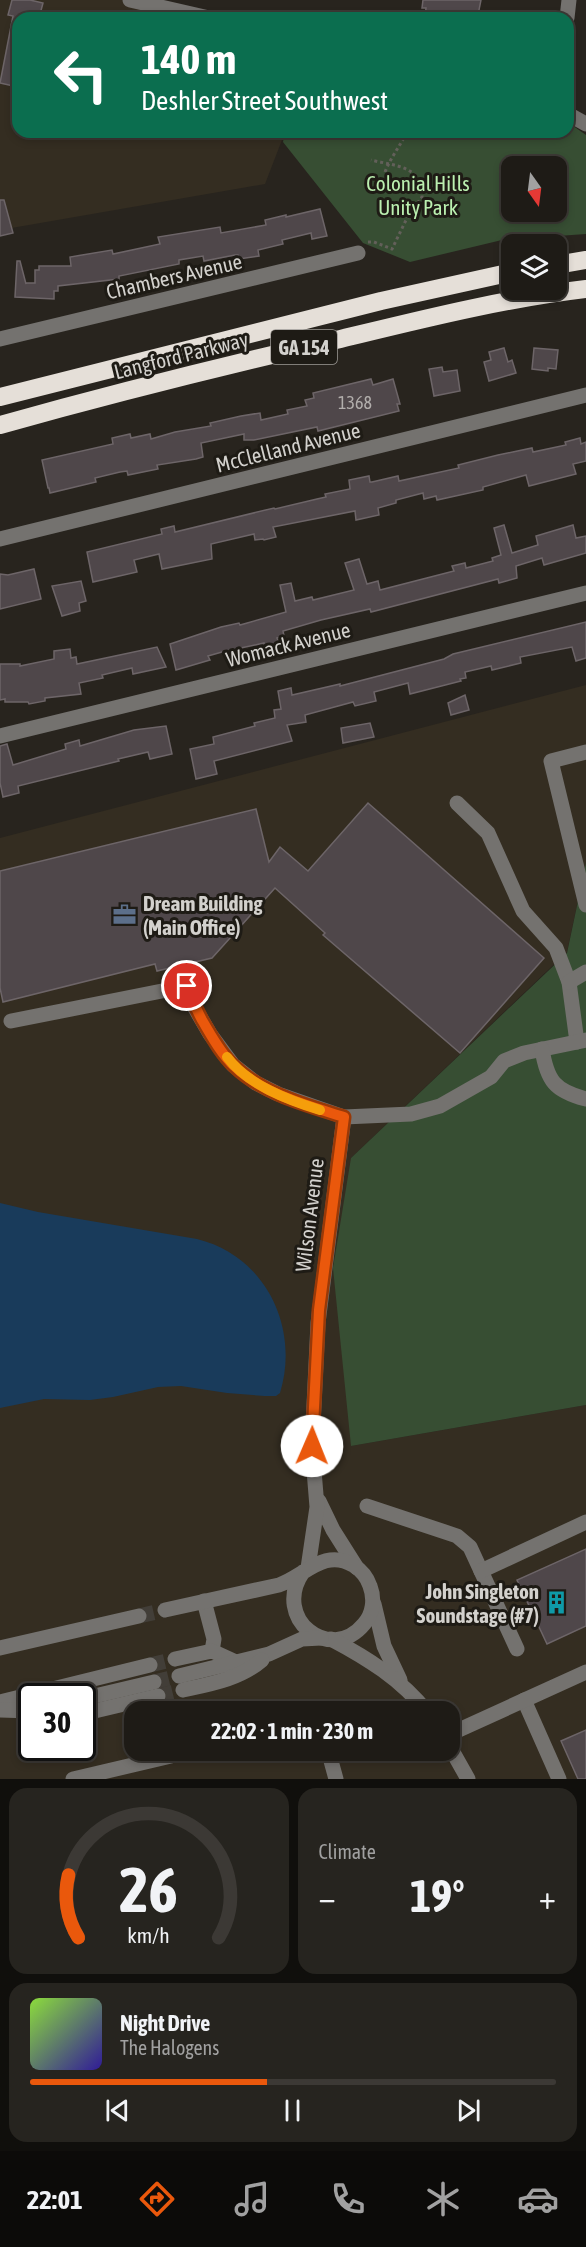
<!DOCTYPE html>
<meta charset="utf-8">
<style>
:root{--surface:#1e1b16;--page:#26241f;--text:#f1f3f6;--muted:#a1a1a1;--line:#3c3935;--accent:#ea580c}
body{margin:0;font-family:"Asap Condensed",sans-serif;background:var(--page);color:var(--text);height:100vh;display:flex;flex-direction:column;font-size:22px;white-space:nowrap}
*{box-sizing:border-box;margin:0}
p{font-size:20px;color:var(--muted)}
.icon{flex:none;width:33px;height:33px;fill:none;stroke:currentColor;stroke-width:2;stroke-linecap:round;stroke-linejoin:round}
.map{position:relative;height:1779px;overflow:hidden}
.drawer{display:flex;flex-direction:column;gap:9px;padding:9px;background:#100f0c;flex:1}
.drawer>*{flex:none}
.guide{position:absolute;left:12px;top:12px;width:562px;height:126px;border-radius:18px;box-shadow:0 3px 9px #0003,0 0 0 2px var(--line);background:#0b6e4f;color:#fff;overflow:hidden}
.needle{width:39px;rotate:166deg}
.buttons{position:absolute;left:501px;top:156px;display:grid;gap:12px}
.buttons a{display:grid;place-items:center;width:66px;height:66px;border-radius:12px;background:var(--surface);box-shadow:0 3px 9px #0003,0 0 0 2px var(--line);font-size:30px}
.speed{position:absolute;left:18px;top:1683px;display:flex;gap:12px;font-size:30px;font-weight:700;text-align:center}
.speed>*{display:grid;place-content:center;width:78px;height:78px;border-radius:50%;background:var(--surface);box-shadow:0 3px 9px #0003,0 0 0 2px var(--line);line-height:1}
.speed .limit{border:3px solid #111;border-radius:9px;background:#fff;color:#111}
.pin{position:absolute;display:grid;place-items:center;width:51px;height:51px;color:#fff;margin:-26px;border:3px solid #fff;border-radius:50%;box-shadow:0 2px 6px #0007}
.me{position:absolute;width:66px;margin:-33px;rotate:1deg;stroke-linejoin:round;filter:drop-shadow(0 0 4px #0008)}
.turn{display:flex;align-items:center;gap:21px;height:126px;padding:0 30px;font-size:27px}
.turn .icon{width:78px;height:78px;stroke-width:2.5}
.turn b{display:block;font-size:42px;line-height:51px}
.big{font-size:45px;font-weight:700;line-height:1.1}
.drawer .widget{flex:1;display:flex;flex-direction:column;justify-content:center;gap:9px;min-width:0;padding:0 21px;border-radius:18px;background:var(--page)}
.drawer .dial{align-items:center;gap:0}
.dial svg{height:156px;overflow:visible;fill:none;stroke:var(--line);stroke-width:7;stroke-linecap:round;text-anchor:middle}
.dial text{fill:var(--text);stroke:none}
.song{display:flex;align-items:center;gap:18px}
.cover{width:72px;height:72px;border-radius:9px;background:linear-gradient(135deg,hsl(90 70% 55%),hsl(250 70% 35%))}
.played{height:6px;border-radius:3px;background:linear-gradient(90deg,var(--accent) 45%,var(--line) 45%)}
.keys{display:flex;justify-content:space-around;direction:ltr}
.heat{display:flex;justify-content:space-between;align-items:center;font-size:33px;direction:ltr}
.drawer .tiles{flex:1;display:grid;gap:9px;grid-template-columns:1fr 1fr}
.widget:last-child{grid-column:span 2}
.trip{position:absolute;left:124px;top:1701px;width:336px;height:60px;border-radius:18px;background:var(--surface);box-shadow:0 3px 9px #0003,0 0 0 2px var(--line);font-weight:700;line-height:60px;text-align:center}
.dock{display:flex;height:96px;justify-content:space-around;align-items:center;background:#0c0b09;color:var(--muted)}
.dock .icon{width:42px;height:42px}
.dock .current{color:var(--accent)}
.dock b{font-size:27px;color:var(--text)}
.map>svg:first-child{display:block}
.built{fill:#342d21;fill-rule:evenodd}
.green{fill:#374e33;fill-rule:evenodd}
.water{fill:#193b5b}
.building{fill:#4f474a;stroke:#6d6568;stroke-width:1.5}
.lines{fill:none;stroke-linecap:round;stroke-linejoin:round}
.minor-tunnel{stroke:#423e38;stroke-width:15;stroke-dasharray:15 8;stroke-linecap:butt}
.path{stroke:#63605a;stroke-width:3;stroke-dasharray:3 3;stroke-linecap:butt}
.minor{stroke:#74726f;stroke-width:15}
.highway{stroke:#e5dfd8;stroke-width:18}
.route-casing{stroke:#983908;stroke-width:15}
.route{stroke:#ea580c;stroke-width:10}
.slow{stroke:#f59e0b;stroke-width:10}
.labels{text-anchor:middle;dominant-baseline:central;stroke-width:6;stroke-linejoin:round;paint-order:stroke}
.number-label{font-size:18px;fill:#b2aeac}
.shield{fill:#1e1b15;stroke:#9d9a96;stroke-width:1.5}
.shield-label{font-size:20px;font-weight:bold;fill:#d3d1cd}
.park-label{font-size:21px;fill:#bbf0b0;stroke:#1e1b15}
.street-label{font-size:21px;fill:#d3d1cd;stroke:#1e1b15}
.poi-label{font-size:21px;font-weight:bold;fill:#d3d1cd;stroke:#1e1b15;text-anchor:start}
</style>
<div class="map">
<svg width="586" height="1779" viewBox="0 0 586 1779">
<rect width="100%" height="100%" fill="#28241e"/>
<!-- built -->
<g class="built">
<path d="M0,0H122L221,18H18V132H285L265,184L0,230Z"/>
<path d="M586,685V863L567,952L351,1158V1446L586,1405V1779H0V838ZM32,1696H82V1748H32ZM135,1712H450V1750H135Z"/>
</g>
<!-- green -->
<g class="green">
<path d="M569,123L586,135V234L502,240L410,262L363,243L283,142L285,132H568ZM512,166H556V212H512Z"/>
<path d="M586,863V1405L351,1446L333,1268L351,1158L567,953Z"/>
</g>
<!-- water -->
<path class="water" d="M0,1203L38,1212L197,1239C266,1256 300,1328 280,1393L276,1396H265L227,1393L181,1386L158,1387L113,1397L90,1400L44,1399L0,1408Z"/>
<!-- building -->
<g class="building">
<path d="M12,0H30L43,3L39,18H18V87L0,83L13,16L8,15Z"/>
<path d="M423,0H481L478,15L447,11L446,18H425L426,8H422Z"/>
<path d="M0,200H4L13,233L0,236Z"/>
<path d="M320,209L327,236L312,239L311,233L282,240L283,244L258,250L259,256L239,259L238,255H235L204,261L203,256L179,260V264L119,276V279L58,286V291H54V299L15,297L17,261H20L26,284V283H35V270H39V266H71L70,257L112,250L113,254L160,244L158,237L220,227L221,233L266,225L265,220L286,215V217Z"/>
<path d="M504,348L508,362L512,360L516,373L489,381L484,362L491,360L489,352Z"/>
<path d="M534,348L558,350L556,369L548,368V371L532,369Z"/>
<path d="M442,367L443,372L457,370L460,391L434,396L429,369Z"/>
<path d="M371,379L373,385L393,379L400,404H397L399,411L318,431L317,427L254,440H244V434L201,443L203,457L196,459L157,465L158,469L128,475L127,471L120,472L95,478L96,482L50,493L49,488H48L42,460L113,444L112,438L130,434L131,438L150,434L151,439L175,432L211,426L210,423L241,416L260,413L261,420L288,414L287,410L307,406L305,400L314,398L313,393Z"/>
<path d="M580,438L581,444L586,442V461L573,464L576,474L529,486L526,475L483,487V490L437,500L436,496L424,499L423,493L396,500V503L378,508L379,515L356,520L355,511L273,527L276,537L264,540L263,539L255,540L254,534L211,544L212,559L162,569L159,554L134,560L137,572L93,582L87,552L162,534L161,529L174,526L175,532L274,508L275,509L317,499L326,497L325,494L350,489L349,480L369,476L370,482H372L398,476L399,481L459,468L458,465L498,455L532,448L533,452L566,445L565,442Z"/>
<path d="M504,525L512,553L538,545L536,536L573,525L576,538L586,536V553L544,565L542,558L516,566L517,578L499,583L498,579L371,612L370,609L321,620L283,631L284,636L277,638L279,643L265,647L264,643L222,652L208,656L210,660L176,670L170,644L221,627L239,623L240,625L286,612L280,585L291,583L295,601L312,597L313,600L354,590L345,563L359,559L367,584L378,581L380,590L454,571L452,566L465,563L466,568L493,561L492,558L501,555L494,528Z"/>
<path d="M34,569L41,599L0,609V574L8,575Z"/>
<path d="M81,581L86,601L79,603L80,611L62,616L52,586Z"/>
<path d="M586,622V658L576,661L572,647L520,657L521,663L492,670L491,666L465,672L466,678L460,679L461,681L410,694L408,683L374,692L376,701L355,706L353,702L305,715L306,722L287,725L292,741L214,761L217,774L196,779L190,749L214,744L213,737L255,726L254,723L275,718L274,710L281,709L278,691L291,688L292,695L340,684V686L444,659L453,654Z"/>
<path d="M157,647L166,667L133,674L132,668L102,675L103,678L79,683L81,694L45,698V701L29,704L28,702H5V699L0,700V664H20V666L54,659V651L70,649L71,658L76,657L77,664Z"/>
<path d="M465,695L469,710L451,715L448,703Z"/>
<path d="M370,723L374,737L343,743L341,728Z"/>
<path d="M166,726L172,754L150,759L148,752L118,759L119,761L18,786L19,793L3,797L0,783V746L7,744L13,765L66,749L65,744L79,740L80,746L134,730Z"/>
<path d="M368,803L544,958L460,1053L323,935L325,933L275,888L212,958L157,971L155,964L3,1002L0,988V871L256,809L269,862L280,847L308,871Z"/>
<path d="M586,1549V1626L547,1644L517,1580Z"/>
<path d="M586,1730V1779H578L561,1741Z"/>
</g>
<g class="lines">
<!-- minor-tunnel -->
<g class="minor-tunnel">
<path d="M139,1616L165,1610"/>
<path d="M150,1665L175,1659"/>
<path d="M154,1682L179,1676"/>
<path d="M158,1696L183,1690"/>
</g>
<!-- path -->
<g class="path">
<path d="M385,172C391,157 400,146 407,132"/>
<path d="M368,242H374L392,249L408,216L422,197C424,166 395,166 371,160"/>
</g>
<!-- minor -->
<g class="minor">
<path d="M130,0L209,18"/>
<path d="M567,18L569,0"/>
<path d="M568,114L586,124"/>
<path d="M0,339L358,253"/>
<path d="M0,539L586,395"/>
<path d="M0,736L586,593"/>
<path d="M586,752L551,761L586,905"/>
<path d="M457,803L488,833L523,911L556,948L569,982L577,1042"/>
<path d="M569,982L586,972"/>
<path d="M11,1021L187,986L192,1003L210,1034L233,1065L256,1083L278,1094L344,1117L411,1114L440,1106L491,1077L504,1061L524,1053L586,1040"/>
<path d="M542,1049C547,1081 555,1091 586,1099"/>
<path d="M319,1501L333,1530L357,1568"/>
<path d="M367,1506L457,1536L470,1547L517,1649"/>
<path d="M308,1568L317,1507L312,1446L318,1323L344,1117"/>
<path d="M481,1571L586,1522"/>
<path d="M204,1601L214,1639L212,1651"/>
<path d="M374,1604L384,1646L400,1680"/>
<path d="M165,1610L279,1585C305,1576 324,1548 353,1565C361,1570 367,1577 370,1586C375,1599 373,1614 364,1624C330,1665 271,1618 303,1572"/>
<path d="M331,1639C367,1658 401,1679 427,1712"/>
<path d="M0,1648L139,1616"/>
<path d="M175,1659L212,1651L236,1662"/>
<path d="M179,1676L269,1654L302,1639L321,1638"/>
<path d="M183,1690C211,1684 240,1679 262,1660"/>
<path d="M82,1699L154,1682"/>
<path d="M524,1700L559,1779"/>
<path d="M0,1702L150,1665"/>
<path d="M0,1710L32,1711"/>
<path d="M82,1714L158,1696"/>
<path d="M450,1734L586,1672"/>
<path d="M450,1747L468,1779"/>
<path d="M328,1750L336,1779"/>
<path d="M73,1779L171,1756"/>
</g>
<!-- highway -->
<g class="highway">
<path d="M556,265L586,260"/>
<path d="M0,397L381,301L512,272"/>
<path d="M0,425C111,394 223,366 336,340C419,320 501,299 586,289"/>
</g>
</g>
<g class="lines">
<defs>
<path id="route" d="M187,986C191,999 196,1008 202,1020C211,1035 221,1054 234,1066C263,1094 306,1105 344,1117L319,1310L312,1446"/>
</defs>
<!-- route casing -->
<use href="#route" class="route-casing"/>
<!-- route -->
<use href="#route" class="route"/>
<!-- slow -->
<path class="slow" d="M227,1057C248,1085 288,1100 320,1110"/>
</g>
<!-- icons -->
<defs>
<symbol id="office-bare" viewBox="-9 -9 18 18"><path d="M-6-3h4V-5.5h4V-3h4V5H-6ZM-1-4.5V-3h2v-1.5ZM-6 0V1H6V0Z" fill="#5c6f8a" stroke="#1e1b15" stroke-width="2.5" paint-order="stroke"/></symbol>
<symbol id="building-bare" viewBox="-9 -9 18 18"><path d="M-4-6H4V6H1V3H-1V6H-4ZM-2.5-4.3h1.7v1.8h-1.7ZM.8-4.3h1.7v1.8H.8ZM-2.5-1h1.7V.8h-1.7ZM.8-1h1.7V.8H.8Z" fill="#0f9aa8" stroke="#1e1b15" stroke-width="2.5" paint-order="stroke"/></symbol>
</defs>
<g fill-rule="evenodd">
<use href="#office-bare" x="108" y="898" width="33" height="33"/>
<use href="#building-bare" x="540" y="1586" width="33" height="33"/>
</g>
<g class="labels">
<!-- number labels -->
<g class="number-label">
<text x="355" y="402">1368</text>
</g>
<!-- shield labels -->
<rect class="shield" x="271" y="330" width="66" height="34" rx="4.5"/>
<g class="shield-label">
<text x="304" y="347">GA 154</text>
</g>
<!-- park labels -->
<g class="park-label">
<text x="418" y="183">Colonial Hills<tspan x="418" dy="24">Unity Park</tspan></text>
</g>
<!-- street labels -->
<g class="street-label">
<text transform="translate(174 276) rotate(-13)">Chambers Avenue</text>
<text transform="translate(181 355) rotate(-14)">Langford Parkway</text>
<text transform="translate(288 447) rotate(-14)">McClelland Avenue</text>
<text transform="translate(288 644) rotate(-14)">Womack Avenue</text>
<text transform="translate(309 1215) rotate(-83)">Wilson Avenue</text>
</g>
<!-- poi labels -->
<g class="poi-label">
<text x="143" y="903">Dream Building<tspan x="143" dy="24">(Main Office)</tspan></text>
<text x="539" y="1591" text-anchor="end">John Singleton<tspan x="539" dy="24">Soundstage (#7)</tspan></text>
</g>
</g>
</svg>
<div class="buttons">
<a><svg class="needle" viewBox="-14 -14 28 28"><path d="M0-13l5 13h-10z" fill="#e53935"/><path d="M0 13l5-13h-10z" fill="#a1a1a1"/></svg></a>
<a><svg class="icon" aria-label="layers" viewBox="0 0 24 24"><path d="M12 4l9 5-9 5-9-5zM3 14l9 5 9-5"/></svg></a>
</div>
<div class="speed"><div class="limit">30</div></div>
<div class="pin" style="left:187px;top:986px;background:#d93025"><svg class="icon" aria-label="arrive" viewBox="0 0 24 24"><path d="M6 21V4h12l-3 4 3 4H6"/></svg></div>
<svg class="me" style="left:312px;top:1446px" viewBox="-20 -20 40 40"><circle r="19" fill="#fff"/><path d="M0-13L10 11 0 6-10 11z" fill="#ea580c"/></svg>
<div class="trip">22:02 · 1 min · 230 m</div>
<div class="guide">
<div class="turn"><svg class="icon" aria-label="left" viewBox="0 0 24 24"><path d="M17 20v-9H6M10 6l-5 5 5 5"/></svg><div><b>140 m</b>Deshler Street Southwest</div></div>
</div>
</div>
<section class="drawer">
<div class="tiles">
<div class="widget dial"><svg viewBox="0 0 100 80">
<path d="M14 69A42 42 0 1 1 86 69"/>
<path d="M14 69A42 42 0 0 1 9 37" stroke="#ea580c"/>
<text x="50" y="56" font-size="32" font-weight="700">26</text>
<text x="50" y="72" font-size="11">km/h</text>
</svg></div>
<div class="widget"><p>Climate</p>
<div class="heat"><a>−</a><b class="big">19°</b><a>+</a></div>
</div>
<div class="widget">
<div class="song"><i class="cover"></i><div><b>Night Drive</b><p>The Halogens</p></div></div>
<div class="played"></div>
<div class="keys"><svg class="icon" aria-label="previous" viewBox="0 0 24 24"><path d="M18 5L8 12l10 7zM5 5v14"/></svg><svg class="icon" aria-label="pause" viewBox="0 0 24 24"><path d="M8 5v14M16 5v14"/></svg><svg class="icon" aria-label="next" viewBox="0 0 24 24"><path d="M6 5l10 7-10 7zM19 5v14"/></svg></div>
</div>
</div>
</section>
<nav class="dock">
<b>22:01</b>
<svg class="icon current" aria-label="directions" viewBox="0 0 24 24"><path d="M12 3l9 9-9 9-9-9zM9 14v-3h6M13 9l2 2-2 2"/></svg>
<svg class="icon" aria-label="music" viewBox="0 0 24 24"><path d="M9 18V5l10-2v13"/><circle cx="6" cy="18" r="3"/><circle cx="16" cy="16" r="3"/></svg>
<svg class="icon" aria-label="phone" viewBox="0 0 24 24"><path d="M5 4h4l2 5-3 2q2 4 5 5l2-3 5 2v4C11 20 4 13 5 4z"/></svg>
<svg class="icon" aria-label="climate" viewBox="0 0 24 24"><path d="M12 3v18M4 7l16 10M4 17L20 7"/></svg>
<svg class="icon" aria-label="car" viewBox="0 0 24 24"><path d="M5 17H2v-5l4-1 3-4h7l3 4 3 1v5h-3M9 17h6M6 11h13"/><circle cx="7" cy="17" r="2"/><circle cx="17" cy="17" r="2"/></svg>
</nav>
